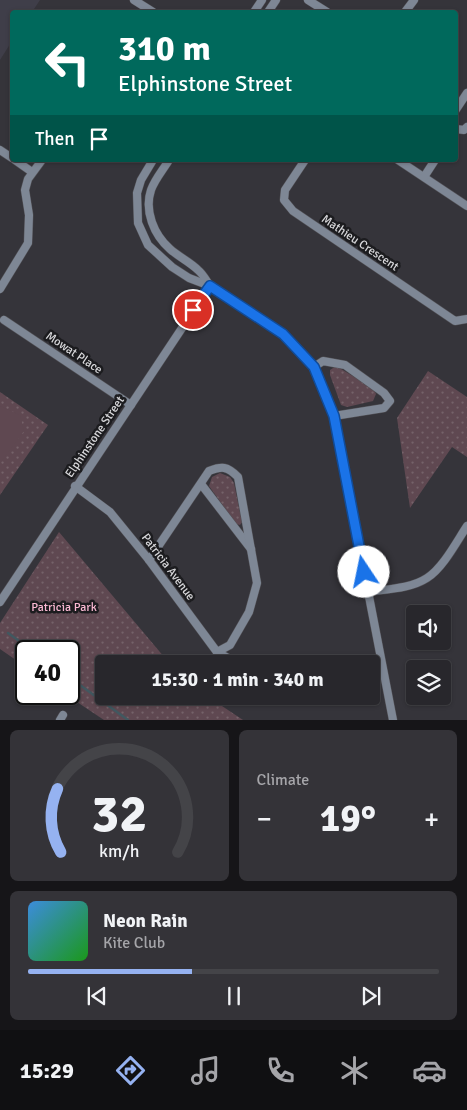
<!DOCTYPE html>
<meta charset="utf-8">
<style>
:root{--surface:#28272c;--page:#343338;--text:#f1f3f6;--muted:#a5a5a9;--line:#444448;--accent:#95b2f1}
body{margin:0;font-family:Signika,sans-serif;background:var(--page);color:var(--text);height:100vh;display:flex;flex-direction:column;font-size:19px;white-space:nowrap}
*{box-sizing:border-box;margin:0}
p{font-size:16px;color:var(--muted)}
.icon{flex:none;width:28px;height:28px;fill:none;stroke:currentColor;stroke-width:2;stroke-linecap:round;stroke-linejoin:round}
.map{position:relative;height:720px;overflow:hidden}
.sheet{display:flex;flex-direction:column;gap:10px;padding:10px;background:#161518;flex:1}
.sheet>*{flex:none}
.banner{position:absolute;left:10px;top:10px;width:448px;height:152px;border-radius:5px;box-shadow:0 1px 4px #0004,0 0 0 1px var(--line);background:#00695c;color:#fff;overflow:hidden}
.tools{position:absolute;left:406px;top:605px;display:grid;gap:10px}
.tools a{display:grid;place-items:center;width:45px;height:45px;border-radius:5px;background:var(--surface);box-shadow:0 1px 4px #0004,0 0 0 1px var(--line);font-size:25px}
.speed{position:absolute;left:15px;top:640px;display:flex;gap:10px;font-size:25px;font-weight:700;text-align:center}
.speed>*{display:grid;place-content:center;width:65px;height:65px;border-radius:50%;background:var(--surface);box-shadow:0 1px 4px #0004,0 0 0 1px var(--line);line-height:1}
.speed .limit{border:2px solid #111;border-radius:8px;background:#fff;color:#111}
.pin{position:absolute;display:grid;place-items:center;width:42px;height:42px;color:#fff;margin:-21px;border:2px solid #fff;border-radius:50%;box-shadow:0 1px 5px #0007}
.me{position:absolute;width:55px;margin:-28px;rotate:349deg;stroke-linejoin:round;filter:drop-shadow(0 0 4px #0008)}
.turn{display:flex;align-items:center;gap:18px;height:105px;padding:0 25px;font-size:22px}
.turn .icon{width:65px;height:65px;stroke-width:2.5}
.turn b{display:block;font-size:35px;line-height:42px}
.then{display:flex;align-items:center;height:48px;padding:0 25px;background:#0003;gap:10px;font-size:19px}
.big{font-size:38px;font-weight:700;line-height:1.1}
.sheet .widget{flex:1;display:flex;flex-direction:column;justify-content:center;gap:8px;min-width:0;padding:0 18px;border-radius:8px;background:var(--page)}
.sheet .dial{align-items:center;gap:0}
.dial svg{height:130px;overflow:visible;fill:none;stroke:var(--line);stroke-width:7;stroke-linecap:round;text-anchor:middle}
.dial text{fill:var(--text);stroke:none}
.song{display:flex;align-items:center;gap:15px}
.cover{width:60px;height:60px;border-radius:8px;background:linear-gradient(135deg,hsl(210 70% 55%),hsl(120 70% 35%))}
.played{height:5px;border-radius:2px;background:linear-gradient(90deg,var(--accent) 40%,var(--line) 40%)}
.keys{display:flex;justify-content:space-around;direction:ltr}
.heat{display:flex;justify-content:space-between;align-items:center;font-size:28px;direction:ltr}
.sheet .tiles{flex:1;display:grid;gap:10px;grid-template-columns:1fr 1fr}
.widget:last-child{grid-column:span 2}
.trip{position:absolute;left:95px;top:655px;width:285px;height:50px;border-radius:5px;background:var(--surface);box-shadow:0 1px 4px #0004,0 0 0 1px var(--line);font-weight:700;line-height:50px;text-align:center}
.tabs{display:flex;height:80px;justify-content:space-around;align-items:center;background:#101012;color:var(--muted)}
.tabs .icon{width:35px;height:35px}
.tabs .on{color:var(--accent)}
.tabs b{font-size:22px;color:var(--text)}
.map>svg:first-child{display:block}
.built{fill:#3f3e49}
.grass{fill:url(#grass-dots)}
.pitch{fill:#5f4851}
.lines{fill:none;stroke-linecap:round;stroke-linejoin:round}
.stream{stroke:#415860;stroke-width:2.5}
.minor-casing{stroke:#535257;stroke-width:9}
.minor{stroke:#7e8795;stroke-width:8}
.route-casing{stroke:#114b97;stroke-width:12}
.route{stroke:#1a73e8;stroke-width:9}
.labels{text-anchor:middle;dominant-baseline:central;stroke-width:5;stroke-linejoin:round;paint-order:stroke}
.street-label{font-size:12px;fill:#d9d9dc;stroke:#1c1c1f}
.park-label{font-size:12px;fill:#fbb9d3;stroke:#1c1c1f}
</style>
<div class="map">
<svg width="467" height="720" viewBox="0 0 467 720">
<defs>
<pattern id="grass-dots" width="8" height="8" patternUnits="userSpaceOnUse" patternTransform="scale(1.25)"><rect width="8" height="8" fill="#5f4851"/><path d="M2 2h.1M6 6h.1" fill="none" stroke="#756269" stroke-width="1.8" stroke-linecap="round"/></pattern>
</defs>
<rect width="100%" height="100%" fill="#35343a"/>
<!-- built -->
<path class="built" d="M0,0H40L32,12H12V41L0,60Z"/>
<!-- grass -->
<g class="grass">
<path d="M336,366L373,388L376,394L373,401L347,407L341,405L330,375V370Z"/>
<path d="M428,371L467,397V457L452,447L410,508L397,418Z"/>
<path d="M0,392L48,425L0,495Z"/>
<path d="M220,473L230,477L234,483L242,522L240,525L236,524L209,486L212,477Z"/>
<path d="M59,532L170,664H104V696H207L243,720H104L65,694H69V651H26V667L0,649V623Z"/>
</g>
<!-- pitch -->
<path class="pitch" d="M0,406L20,415L24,431L0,463Z"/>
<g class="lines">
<!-- stream -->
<g class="stream">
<path d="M8,633L33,651"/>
<path d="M69,677L128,720"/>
</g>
<defs>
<g id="minor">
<path d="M134,0L153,12"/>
<path d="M308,0L327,12"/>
<path d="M254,12L262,0"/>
<path d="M268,12L276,0"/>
<path d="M405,12L414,0"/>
<path d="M455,111L467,93"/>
<path d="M456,129L464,130L467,127"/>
<path d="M0,150L12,158"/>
<path d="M15,160L32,172"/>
<path d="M153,160L141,180L137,193L138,223L148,245L172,267L189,278L210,286L283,335L314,367L334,416L393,720"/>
<path d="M169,160C163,170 155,179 151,190C144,211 154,235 170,249C179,257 190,262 198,270C203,274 206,280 210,286"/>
<path d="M305,160L285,190L284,200L293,211L455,321L467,319"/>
<path d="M398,160L467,206"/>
<path d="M424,177L435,160"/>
<path d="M0,289L28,243L29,215L25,190L28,179L42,160"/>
<path d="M4,320L131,405"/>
<path d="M314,367L323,361L345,365L384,393L390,401L384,408L334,416"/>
<path d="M201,484L251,549"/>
<path d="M75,486L110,512L149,560L217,652L239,664"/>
<path d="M149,560L209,471C222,466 227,466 238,477L257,583L249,612L230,645L217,652"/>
<path d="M367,592C387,589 410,589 427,578C443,568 457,541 467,526"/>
<path d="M0,602L210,286"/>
<path d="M60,720L63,715"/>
</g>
</defs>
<!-- minor casing -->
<use href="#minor" class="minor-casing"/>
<!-- minor -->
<use href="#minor" class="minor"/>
</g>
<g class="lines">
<defs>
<path id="route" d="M193,310L210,286L283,334L314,367L334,416L364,572"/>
</defs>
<!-- route casing -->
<use href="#route" class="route-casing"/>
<!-- route -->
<use href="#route" class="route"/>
</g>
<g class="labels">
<!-- street labels -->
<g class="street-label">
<text transform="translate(360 243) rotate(34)">Mathieu Crescent</text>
<text transform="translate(74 353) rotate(34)">Mowat Place</text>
<text transform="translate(95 437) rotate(-56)">Elphinstone Street</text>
<text transform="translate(168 567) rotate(53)">Patricia Avenue</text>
</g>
<!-- park labels -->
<g class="park-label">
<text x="64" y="607">Patricia Park</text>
</g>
</g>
</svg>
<div class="tools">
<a><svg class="icon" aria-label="sound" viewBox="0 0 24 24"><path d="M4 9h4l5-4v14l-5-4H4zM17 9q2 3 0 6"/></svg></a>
<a><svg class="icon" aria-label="layers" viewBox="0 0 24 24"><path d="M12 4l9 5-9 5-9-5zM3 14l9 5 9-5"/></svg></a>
</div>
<div class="speed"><div class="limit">40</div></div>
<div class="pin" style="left:193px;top:310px;background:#d93025"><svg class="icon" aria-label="arrive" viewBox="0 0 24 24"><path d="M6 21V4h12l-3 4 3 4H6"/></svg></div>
<svg class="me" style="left:364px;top:572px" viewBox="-20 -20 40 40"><circle r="19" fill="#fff"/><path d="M0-13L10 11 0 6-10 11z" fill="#1a73e8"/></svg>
<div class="trip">15:30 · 1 min · 340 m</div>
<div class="banner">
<div class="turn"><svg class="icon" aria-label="left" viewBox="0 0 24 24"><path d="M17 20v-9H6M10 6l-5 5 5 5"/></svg><div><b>310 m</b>Elphinstone Street</div></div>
<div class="then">Then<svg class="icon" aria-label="arrive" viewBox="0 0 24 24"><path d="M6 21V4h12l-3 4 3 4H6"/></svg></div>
</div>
</div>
<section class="sheet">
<div class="tiles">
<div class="widget dial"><svg viewBox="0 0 100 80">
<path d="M14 69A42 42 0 1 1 86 69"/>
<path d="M14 69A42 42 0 0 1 12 30" stroke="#95b2f1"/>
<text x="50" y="56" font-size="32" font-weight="700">32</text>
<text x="50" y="72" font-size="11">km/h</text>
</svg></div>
<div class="widget"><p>Climate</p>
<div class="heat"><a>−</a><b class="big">19°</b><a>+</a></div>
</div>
<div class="widget">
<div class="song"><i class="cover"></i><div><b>Neon Rain</b><p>Kite Club</p></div></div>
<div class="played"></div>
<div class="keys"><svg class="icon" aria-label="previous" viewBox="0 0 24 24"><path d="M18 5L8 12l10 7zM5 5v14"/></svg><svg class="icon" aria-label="pause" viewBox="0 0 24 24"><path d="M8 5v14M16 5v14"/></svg><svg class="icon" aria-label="next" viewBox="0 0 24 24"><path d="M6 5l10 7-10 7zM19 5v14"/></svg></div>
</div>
</div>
</section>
<nav class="tabs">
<b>15:29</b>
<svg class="icon on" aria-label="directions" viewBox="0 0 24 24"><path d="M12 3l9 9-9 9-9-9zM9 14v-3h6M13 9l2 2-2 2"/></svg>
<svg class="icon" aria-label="music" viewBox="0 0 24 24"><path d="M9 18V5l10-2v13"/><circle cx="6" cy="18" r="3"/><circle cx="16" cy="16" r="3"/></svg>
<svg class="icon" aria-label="phone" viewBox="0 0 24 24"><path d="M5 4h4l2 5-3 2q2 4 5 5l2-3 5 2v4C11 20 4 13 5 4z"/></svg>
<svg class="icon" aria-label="climate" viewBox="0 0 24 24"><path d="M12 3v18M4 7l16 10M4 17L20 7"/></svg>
<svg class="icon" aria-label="car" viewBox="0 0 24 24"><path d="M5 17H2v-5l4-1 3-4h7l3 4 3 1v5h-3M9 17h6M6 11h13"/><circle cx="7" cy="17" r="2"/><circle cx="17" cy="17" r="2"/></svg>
</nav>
